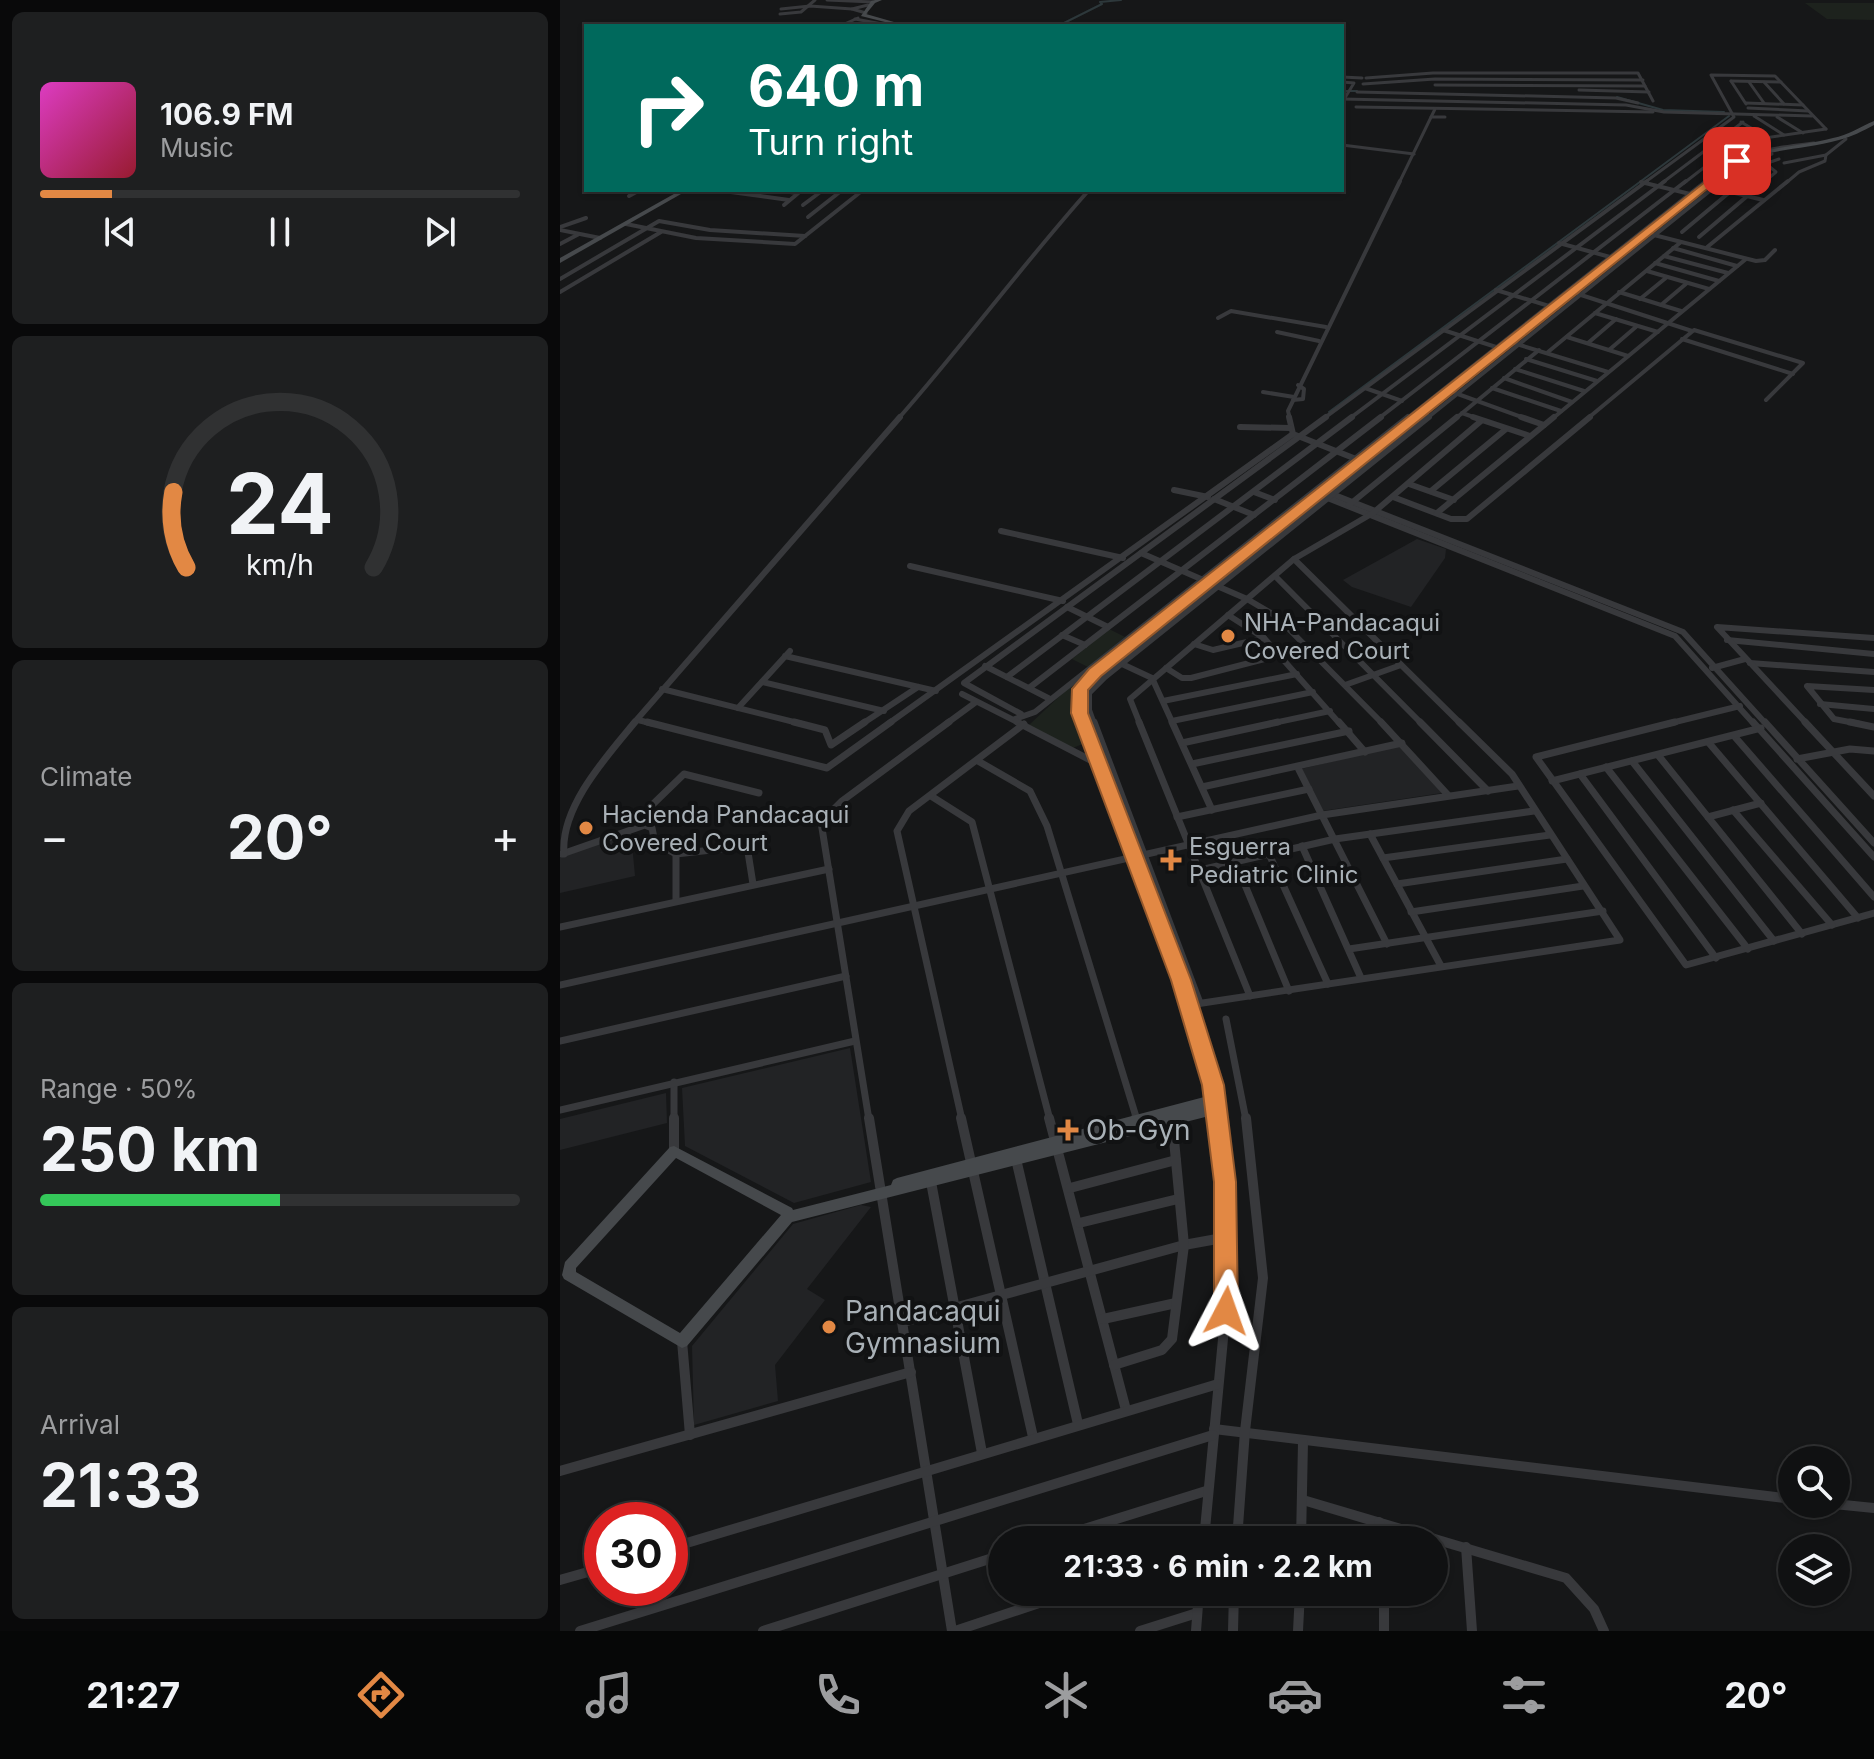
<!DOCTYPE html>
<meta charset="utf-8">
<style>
:root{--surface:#101112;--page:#1e1f20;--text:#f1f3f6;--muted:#9c9d9f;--line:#303132;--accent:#e28844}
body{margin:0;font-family:Inter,sans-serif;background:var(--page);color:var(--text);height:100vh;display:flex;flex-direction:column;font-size:30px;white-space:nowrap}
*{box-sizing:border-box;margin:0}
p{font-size:26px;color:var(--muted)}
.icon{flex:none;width:44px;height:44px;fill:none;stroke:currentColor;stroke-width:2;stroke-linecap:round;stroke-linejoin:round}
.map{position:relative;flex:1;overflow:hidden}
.details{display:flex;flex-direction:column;gap:12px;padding:12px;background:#09090a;width:560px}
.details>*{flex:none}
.top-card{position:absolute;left:24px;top:24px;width:760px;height:168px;border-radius:0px;box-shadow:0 2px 6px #0004,0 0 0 2px var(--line);background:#00695c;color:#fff;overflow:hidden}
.fabs{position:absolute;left:1218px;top:1446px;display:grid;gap:16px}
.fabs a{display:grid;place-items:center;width:72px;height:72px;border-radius:50%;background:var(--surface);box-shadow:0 2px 6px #0004,0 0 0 2px var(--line);font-size:40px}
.speed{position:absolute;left:24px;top:1502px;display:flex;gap:16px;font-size:40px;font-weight:700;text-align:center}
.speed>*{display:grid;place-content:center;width:104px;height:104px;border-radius:50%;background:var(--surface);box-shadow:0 2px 6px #0004,0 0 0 2px var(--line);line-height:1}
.speed .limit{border:12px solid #d22;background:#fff;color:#111}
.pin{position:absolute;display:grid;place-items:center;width:68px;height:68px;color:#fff;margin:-34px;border-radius:16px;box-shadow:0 4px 12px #0006}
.me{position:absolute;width:88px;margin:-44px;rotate:4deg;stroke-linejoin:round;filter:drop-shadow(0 0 6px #0008)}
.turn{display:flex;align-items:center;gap:28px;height:168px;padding:0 32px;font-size:36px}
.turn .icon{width:104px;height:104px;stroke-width:2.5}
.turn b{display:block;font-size:56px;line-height:68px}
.big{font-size:60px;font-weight:700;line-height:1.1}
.details .widget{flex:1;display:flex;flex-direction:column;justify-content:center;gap:12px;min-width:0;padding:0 28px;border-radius:12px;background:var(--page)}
.details .dial{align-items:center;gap:0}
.dial svg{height:208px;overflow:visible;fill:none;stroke:var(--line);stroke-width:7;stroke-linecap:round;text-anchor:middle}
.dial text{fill:var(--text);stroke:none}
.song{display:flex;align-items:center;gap:24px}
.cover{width:96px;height:96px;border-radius:12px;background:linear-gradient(135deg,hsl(310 70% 55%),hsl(350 70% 35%))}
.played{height:8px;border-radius:4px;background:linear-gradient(90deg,var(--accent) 15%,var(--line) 15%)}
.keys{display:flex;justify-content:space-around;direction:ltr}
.heat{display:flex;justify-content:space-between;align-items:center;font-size:44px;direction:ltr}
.charge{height:12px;border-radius:6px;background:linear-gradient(90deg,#34c759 50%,var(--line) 0)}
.trip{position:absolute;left:428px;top:1526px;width:460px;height:80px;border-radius:40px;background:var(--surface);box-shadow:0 2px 6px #0004,0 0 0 2px var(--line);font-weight:700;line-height:80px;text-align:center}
.tabs{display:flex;height:128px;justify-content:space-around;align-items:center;background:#060707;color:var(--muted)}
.tabs .icon{width:56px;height:56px}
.tabs .selected{color:var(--accent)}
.tabs b{font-size:36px;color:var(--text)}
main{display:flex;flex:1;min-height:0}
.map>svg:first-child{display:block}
.built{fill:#222325}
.green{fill:#1d221d}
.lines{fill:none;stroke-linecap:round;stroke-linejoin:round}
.stream{stroke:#2d383b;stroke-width:2}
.street-far4{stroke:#38393c;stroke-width:3}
.street-far3{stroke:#38393c;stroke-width:4}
.street-far2{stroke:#38393c;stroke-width:6}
.street-far1{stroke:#38393c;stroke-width:7}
.street{stroke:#38393c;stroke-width:10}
.secondary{fill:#46494c;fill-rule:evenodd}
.route{fill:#e28844;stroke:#93582c;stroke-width:2}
.poi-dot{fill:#e28844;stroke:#111213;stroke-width:3}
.labels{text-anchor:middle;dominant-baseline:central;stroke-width:8;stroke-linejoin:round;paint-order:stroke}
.poi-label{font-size:24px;fill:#a9b1b7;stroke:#111213;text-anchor:start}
.near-poi-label{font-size:28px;fill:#a9b1b7;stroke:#111213;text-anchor:start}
</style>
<main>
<section class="details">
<div class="widget">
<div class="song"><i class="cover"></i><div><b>106.9 FM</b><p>Music</p></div></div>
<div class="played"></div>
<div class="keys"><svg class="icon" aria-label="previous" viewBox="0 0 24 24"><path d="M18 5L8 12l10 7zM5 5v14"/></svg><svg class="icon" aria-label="pause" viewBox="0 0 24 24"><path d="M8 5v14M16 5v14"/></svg><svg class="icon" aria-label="next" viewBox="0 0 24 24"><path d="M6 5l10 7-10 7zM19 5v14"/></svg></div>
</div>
<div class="widget dial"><svg viewBox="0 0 100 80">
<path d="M14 69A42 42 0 1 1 86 69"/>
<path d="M14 69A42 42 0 0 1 9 40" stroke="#e28844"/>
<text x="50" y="56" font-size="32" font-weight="700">24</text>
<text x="50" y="72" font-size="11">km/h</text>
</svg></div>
<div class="widget"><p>Climate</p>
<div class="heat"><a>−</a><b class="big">20°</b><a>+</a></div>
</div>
<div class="widget"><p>Range · 50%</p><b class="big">250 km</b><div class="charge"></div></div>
<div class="widget"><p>Arrival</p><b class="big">21:33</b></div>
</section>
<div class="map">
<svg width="1314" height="1631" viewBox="0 0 1314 1631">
<rect width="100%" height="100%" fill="#161718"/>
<!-- built -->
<g class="built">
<path d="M857,539L886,549L885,558L851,607L792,587L783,580Z"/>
<path d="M841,745L882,793L762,811L741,769Z"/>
<path d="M71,833L75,876L0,893V853Z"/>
<path d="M290,1048L311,1182L234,1203L125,1146L122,1088Z"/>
<path d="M106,1093L107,1123L0,1150V1119Z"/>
<path d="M301,1205L311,1207L247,1289L265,1300L215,1365L218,1401L134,1425L132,1346L233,1224Z"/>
</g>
<!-- green -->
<g class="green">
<path d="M1245,3H1314V20L1267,19Z"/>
<path d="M549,629L565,637L528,667L512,659Z"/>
<path d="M537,668L522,681L513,697L525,743L513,748L469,725L518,679Z"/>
</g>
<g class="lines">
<!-- stream -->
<g class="stream">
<path d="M498,26L542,4L540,2L561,0"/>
<path d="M782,91H797"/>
<path d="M1057,97L1103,110L1164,112"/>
<path d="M769,412L1169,116"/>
</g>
<!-- street-far4 -->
<g class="street-far4">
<path d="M267,0L313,2"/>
<path d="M221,9L250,6L292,9"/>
<path d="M306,13L292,9L308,5"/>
<path d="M220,14L241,12L255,0"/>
<path d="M295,19L333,26"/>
<path d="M280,26L298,18"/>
<path d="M782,77L802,78"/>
<path d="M806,78L873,73H1078L1093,101"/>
<path d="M1171,81L1221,82"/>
<path d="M1171,81L1186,104"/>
<path d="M782,82L794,83L783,101"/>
<path d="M1189,82L1204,103"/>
<path d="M1204,82L1224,104"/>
<path d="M803,84L875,79L1083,80"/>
<path d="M875,85L1085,86"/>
<path d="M1019,90L1089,92"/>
<path d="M797,92L1056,98L1078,103"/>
<path d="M782,99L1066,105L1104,112L1252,116"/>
<path d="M1186,103L1243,105"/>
<path d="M796,107L1093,112"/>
<path d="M1188,108L1248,111"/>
<path d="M1194,116L1224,135"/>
<path d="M871,117H885"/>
<path d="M1217,117L1243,133"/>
<path d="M1181,122L1208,138"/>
<path d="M1168,135L1183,134"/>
<path d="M782,145L854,154"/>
<path d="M1224,163L1266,155"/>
<path d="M1081,182L1085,183"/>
<path d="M839,183L875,109"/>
<path d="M1084,183L1174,117L1151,75L1215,76L1266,129"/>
<path d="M1102,183L1183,122"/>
<path d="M1124,183L1177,142L1266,129"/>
<path d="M1144,183C1186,149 1202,150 1254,143"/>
<path d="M1160,183L1186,162L1212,154"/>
<path d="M1180,183L1202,165L1219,159"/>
<path d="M1203,183L1216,172L1205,163"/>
<path d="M1226,183L1239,172L1265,161L1266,155L1286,139"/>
</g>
<!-- street-far3 -->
<g class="street-far3">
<path d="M1081,182L1130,194"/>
<path d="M90,190L96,191"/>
<path d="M156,190L229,200"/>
<path d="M215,190L237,193"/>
<path d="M1167,191L1203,200"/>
<path d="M69,196L80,190"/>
<path d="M224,205L242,190"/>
<path d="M243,205L263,190"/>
<path d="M248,217L281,191"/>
<path d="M66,224L136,238L235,244L303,190"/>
<path d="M0,227L26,218"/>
<path d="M0,230L40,238"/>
<path d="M1122,232L1183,181"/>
<path d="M1094,235L1196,261L1205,260L1215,250"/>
<path d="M1139,237L1205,181"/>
<path d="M999,243L1050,257"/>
<path d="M0,244L19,234"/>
<path d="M1113,248L1177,266"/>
<path d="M1146,248L1228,181"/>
<path d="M1104,256L1168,273"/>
<path d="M1095,263L1159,281"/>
<path d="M1087,271L1149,289"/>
<path d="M0,279L99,221L150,230L245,236"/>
<path d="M936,290L989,306"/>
<path d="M0,292L101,232"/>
<path d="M1059,292L1121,311"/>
<path d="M1018,294L1132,331"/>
<path d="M1080,299L1107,277"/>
<path d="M1101,305L1127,283"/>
<path d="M1035,313L1098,332"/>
<path d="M658,318L671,311L766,327"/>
<path d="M883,330L936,347"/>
<path d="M717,332L759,341"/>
<path d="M1007,337L1068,356"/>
<path d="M1122,339L1233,374"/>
<path d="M950,342L1048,372"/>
<path d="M1028,343L1056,319"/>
<path d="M1049,350L1077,326"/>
<path d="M988,352L1121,242"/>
<path d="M966,359L1037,381"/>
<path d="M955,369L1024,391"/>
<path d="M944,378L1012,402"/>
<path d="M805,388L842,401"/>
<path d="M932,388L1001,411"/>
<path d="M703,392L734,397"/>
<path d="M895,393L967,419"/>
<path d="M733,400L743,399L744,389L738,385"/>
<path d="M902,413L919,419"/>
<path d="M338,419C404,344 463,264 529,190"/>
<path d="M730,419L728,411L840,181"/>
<path d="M763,419L1087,181"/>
<path d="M789,419L1105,181"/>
<path d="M818,419L1126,181"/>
<path d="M846,419L1146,181"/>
<path d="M866,419L1162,181"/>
<path d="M895,419L979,350"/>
<path d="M992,419L1186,259"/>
<path d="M1027,419L1134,330L1243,363L1206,400"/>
</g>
<!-- street-far2 -->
<g class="street-far2">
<path d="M729,417L733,434L796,459"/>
<path d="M913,417L970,436"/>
<path d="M961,417L984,425"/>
<path d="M680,427L730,428"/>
<path d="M849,484L894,500"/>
<path d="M614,490L648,497"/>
<path d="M871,491L946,429"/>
<path d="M694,492L715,500"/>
<path d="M772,494L1123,632L1206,724"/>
<path d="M765,497L1115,636L1194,724"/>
<path d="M833,497L891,519H907L1030,417"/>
<path d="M654,499L694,515"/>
<path d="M789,505L897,417"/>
<path d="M877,513L994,417"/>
<path d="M441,531L563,558"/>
<path d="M581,553L687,599L716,616L823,724"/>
<path d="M734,559L901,724"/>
<path d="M350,566L503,601"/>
<path d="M715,576L862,724"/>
<path d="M507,607L548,627"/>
<path d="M668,615L704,638L780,724"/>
<path d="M502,635L525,645"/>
<path d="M1167,640L1314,654"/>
<path d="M634,644L653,650L704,638"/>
<path d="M225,656L376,691"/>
<path d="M1190,663L1314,672"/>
<path d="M562,664L592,678L613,724"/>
<path d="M425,666L490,699"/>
<path d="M606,668L622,678H631L720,655"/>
<path d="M1152,668L1185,659"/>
<path d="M447,677L792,417"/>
<path d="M202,682L324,711"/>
<path d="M785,685L841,665"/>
<path d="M469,688L821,417"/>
<path d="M102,689L242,724"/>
<path d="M402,694L461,724"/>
<path d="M603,701L737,674"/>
<path d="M1260,704L1314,709"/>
<path d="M178,708L230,651"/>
<path d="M461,714L404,683L766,417"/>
<path d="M455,719L475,712L848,417"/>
<path d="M78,720L94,724"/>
<path d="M612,721L753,692"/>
<path d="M73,724L340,417"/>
<path d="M302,724L358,687"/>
<path d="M328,724L733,434"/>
<path d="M386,724L416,702"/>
<path d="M534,724L529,710V693L545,677L869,417"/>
<path d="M580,724L570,699L734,559L813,513L921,421"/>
<path d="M709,724L770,711"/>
<path d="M1107,724L1180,706"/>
<path d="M1247,724L1157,627L1314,638"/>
<path d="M1300,724L1274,719L1247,686L1314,690"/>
</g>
<!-- street-far1 -->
<g class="street-far1">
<path d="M87,722L267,768L331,722"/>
<path d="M234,722L265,730L271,745L305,722"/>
<path d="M457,722L538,764"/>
<path d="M534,722L640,1003"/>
<path d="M579,722L690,996"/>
<path d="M612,722L652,810"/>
<path d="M779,722L805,752"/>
<path d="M821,722L888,795"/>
<path d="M860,722L928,791"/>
<path d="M1115,722L976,757L1126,965L1314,913"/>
<path d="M1193,722L1314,857"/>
<path d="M1205,722L1314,843"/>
<path d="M1245,722L1314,796"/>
<path d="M1290,722L1314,727"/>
<path d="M1175,737L1314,897"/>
<path d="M622,743L718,722"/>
<path d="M1149,743L1298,918"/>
<path d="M1098,755L1242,934"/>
<path d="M1237,759L1290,749L1314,751"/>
<path d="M418,761L470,791L487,826L577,1120"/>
<path d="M1072,761L1214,941"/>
<path d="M632,764L789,731"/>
<path d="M1046,767L1188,949"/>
<path d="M738,768L827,944"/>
<path d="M1020,774L1156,958"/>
<path d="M992,781L1201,728"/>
<path d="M642,787L842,743"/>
<path d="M371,796L412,822L490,1120"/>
<path d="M1173,810L1272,925"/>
<path d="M617,817L749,789"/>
<path d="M1148,817L1201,803"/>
<path d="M77,827L89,808L124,774L199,793"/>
<path d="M810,834L881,966"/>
<path d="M742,846L801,978"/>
<path d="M2,854L85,825L92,828L95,843L116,854L187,846L193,884"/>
<path d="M4,854C0,807 47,756 75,722"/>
<path d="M116,854V901"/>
<path d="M709,854L768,984"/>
<path d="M823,858L990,835"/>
<path d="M675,861L729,991"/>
<path d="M640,870L775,839L974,811"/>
<path d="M837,884L1007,859"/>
<path d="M851,912L1023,886"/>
<path d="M0,927L269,869"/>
<path d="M789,949L1043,911"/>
<path d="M0,985L762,815L958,786"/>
<path d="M636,1004L1060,940L952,774L899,722"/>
<path d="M666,1019L686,1120"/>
<path d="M0,1041L286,976"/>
<path d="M114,1082V1120"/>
<path d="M657,1109L658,1120"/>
<path d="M0,1110L295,1041"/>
<path d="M309,1120L261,822L282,801L389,722"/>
<path d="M402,1120L337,831L349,811L464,724"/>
</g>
<!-- street -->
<g class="street">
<path d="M114,1118V1151"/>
<path d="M309,1118L392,1631"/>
<path d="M401,1118L473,1437"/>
<path d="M489,1118L566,1410"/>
<path d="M576,1118L578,1123"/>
<path d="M456,1159L518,1424"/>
<path d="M371,1182L422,1453"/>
<path d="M510,1188L616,1160"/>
<path d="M519,1223L618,1199"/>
<path d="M543,1319L616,1303"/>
<path d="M343,1322L624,1245L668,1237"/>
<path d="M122,1341L130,1435"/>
<path d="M554,1365L602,1350L612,1339L624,1245L612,1119"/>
<path d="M654,1429L1232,1499"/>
<path d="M0,1471L351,1372"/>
<path d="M743,1500L1006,1578L1034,1609L1044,1631"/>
<path d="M1274,1504L1314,1508"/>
<path d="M819,1522L823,1540"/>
<path d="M489,1540L646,1491"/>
<path d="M644,1540L668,1286L658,1118"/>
<path d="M677,1540L685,1431L703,1278L686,1118"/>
<path d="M741,1540L743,1442"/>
<path d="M906,1547L912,1631"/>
<path d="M110,1548L658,1384"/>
<path d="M0,1580L42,1568"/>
<path d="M824,1592V1631"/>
<path d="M20,1631L653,1435"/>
<path d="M203,1631L442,1555"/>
<path d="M395,1631L512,1592"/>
<path d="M580,1631L637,1613"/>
<path d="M636,1631L639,1592"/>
<path d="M673,1631L674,1592"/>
<path d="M738,1631L740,1592"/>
</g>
<!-- secondary -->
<g class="secondary">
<path d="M315,0H322L315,3L306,14L341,24V26L301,16L311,1Z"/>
<path d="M1314,121V125C1303,131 1291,137 1279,140C1244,150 1213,148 1179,162L538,674L525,690V713C565,818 608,923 643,1030C649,1049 665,1096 661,1113L232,1222L127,1346L122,1348L4,1279L2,1275L5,1262L110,1147L114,1146L232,1208L233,1210L331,1185L333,1180L337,1178L648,1096L641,1061L615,980L515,713V689L532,670L1175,160C1209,146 1239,147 1273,138C1288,135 1300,127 1314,121ZM116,1158L221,1215L120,1333L16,1272V1268Z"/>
<path d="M121,190H128L0,263V258Z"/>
</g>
</g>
<!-- route -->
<path class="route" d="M1174,159L1182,161L541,676L528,690V713L631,980L664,1085L676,1182L678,1311L674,1319L666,1322L657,1319L654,1311V1182L642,1085L611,980L511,713L512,689L529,669Z"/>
<!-- markers -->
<g class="poi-dot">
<circle cx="668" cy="636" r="8"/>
<circle cx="26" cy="828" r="8"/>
<path d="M607 848h8v8h8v8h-8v8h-8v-8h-8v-8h8z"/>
<path d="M504 1118h8v8h8v8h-8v8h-8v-8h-8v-8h8z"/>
<circle cx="269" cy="1327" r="8"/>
</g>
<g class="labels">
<!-- poi labels -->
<g class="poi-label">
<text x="684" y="622">NHA-Pandacaqui<tspan x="684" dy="28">Covered Court</tspan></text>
<text x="42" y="814">Hacienda Pandacaqui<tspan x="42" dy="28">Covered Court</tspan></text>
<text x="629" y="846">Esguerra<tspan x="629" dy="28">Pediatric Clinic</tspan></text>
</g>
<!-- near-poi labels -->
<g class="near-poi-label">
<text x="526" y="1130">Ob-Gyn</text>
<text x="285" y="1311">Pandacaqui<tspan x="285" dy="32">Gymnasium</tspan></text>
</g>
</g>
</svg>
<div class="fabs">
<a><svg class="icon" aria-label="search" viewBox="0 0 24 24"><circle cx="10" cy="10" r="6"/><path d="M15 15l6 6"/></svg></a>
<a><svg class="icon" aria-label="layers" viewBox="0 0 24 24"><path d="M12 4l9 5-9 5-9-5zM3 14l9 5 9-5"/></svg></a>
</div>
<div class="speed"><div class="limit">30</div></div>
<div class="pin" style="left:1177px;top:161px;background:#d93025"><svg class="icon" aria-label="arrive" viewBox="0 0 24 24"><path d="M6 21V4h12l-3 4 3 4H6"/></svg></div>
<svg class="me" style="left:666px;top:1311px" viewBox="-20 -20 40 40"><path d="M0-17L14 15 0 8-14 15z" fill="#e28844" stroke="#fff" stroke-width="4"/></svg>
<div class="trip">21:33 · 6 min · 2.2 km</div>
<div class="top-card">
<div class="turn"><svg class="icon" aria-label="right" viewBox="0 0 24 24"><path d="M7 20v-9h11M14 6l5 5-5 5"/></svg><div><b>640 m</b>Turn right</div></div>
</div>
</div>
</main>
<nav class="tabs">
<b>21:27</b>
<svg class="icon selected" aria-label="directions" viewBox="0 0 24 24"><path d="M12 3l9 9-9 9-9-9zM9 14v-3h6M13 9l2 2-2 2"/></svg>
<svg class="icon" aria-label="music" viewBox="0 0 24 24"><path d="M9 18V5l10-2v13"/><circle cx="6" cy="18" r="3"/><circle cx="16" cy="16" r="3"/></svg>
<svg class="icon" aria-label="phone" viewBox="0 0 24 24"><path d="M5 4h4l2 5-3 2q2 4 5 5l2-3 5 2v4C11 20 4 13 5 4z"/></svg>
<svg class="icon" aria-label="climate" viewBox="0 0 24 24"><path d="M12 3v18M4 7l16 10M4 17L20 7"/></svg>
<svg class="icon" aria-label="car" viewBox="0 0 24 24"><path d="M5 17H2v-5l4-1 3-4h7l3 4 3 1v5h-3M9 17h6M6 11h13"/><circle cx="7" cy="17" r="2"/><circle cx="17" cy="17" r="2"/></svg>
<svg class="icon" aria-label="filters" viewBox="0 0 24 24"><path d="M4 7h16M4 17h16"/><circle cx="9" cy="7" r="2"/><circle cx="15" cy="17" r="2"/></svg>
<b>20°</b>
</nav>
